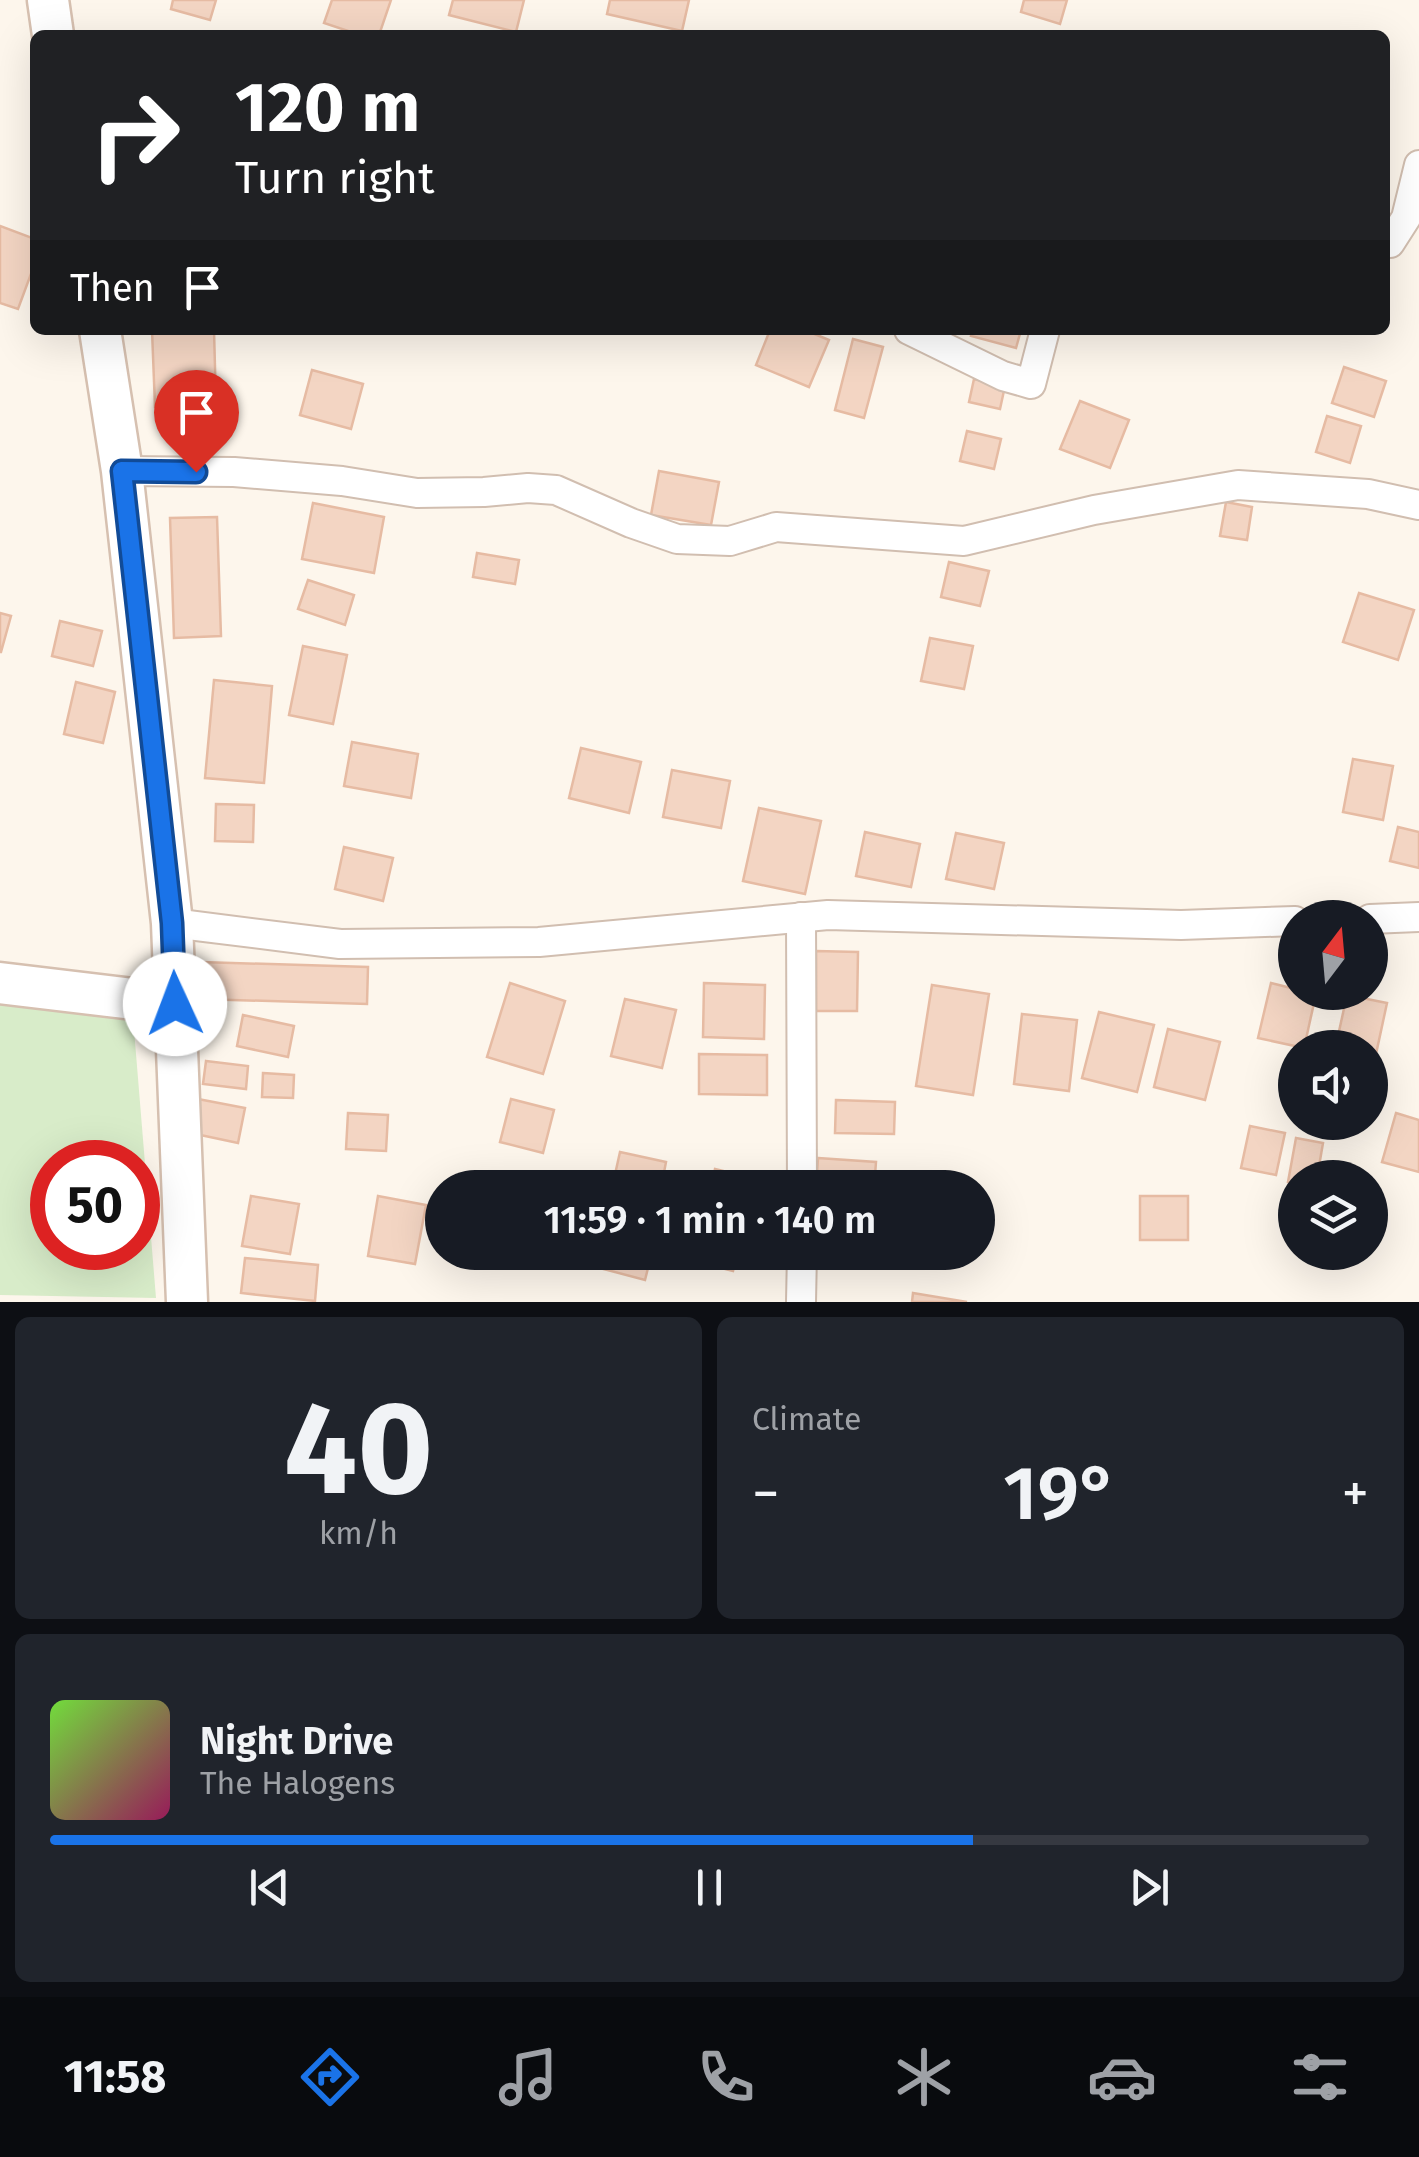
<!DOCTYPE html>
<meta charset="utf-8">
<style>
:root{--surface:#171b24;--page:#20242c;--text:#f1f3f6;--muted:#9ea1a6;--line:#363941;--accent:#1a73e8}
body{margin:0;font-family:"Fira Sans",sans-serif;background:var(--page);color:var(--text);height:100vh;display:flex;flex-direction:column;font-size:38px;white-space:nowrap}
*{box-sizing:border-box;margin:0}
p{font-size:32px;color:var(--muted)}
.icon{flex:none;width:55px;height:55px;fill:none;stroke:currentColor;stroke-width:2;stroke-linecap:round;stroke-linejoin:round}
.map{position:relative;height:1302px;overflow:hidden}
.drawer{display:flex;flex-direction:column;gap:15px;padding:15px;background:#0d0f14;flex:1}
.drawer>*{flex:none}
.banner{position:absolute;left:30px;top:30px;width:1360px;height:305px;border-radius:15px;box-shadow:0 10px 40px #0002;background:#202124;color:#fff;overflow:hidden}
.needle{width:65px;rotate:16deg}
.tools{position:absolute;left:1278px;top:900px;display:grid;gap:20px}
.tools a{display:grid;place-items:center;width:110px;height:110px;border-radius:50%;background:var(--surface);box-shadow:0 10px 40px #0002;font-size:50px}
.speed{position:absolute;left:30px;top:1140px;display:flex;gap:20px;font-size:50px;font-weight:700;text-align:center}
.speed>*{display:grid;place-content:center;width:130px;height:130px;border-radius:50%;background:var(--surface);box-shadow:0 10px 40px #0002;line-height:1}
.speed .limit{border:15px solid #d22;background:#fff;color:#111}
.pin{position:absolute;display:grid;place-items:center;width:85px;height:85px;color:#fff;margin:-102px -42px;border-radius:50% 50% 50% 0;rotate:-45deg;box-shadow:0 0 10px #0007}
.pin .icon{rotate:45deg}
.me{position:absolute;width:110px;margin:-55px;rotate:358deg;stroke-linejoin:round;filter:drop-shadow(0 0 8px #0008)}
.turn{display:flex;align-items:center;gap:35px;height:210px;padding:0 40px;font-size:45px}
.turn .icon{width:130px;height:130px;stroke-width:2.5}
.turn b{display:block;font-size:70px;line-height:85px}
.then{display:flex;align-items:center;height:95px;padding:0 40px;background:#0003;gap:20px;font-size:38px}
.big{font-size:75px;font-weight:600;line-height:1.1}
.drawer .tile{flex:1;display:flex;flex-direction:column;justify-content:center;gap:15px;min-width:0;padding:0 35px;border-radius:15px;background:var(--page)}
.drawer .dial{align-items:center;gap:0}
.dial b{font-size:130px;line-height:1}
.song{display:flex;align-items:center;gap:30px}
.cover{width:120px;height:120px;border-radius:15px;background:linear-gradient(135deg,hsl(100 70% 55%),hsl(330 70% 35%))}
.played{height:10px;border-radius:5px;background:linear-gradient(90deg,var(--accent) 70%,var(--line) 70%)}
.keys{display:flex;justify-content:space-around;direction:ltr}
.heat{display:flex;justify-content:space-between;align-items:center;font-size:55px;direction:ltr}
.drawer .tiles{flex:1;display:grid;gap:15px;grid-template-columns:1fr 1fr}
.tile:last-child{grid-column:span 2}
.trip{position:absolute;left:425px;top:1170px;width:570px;height:100px;border-radius:50px;background:var(--surface);box-shadow:0 10px 40px #0002;font-weight:600;line-height:100px;text-align:center}
.tabs{display:flex;height:160px;justify-content:space-around;align-items:center;background:#090b0e;color:var(--muted)}
.tabs .icon{width:70px;height:70px}
.tabs .active{color:var(--accent)}
.tabs b{font-size:45px;color:var(--text)}
.map>svg:first-child{display:block}
.green{fill:#d8ecc9;fill-rule:evenodd}
.building{fill:#f3d5c3;stroke:#e6bba3;stroke-width:2.5}
.lines{fill:none;stroke-linecap:round;stroke-linejoin:round}
.minor-casing{stroke:#d1beb0;stroke-width:32}
.secondary-casing{stroke:#d6c0b0;stroke-width:45}
.minor{stroke:#fff;stroke-width:28}
.secondary{stroke:#fff;stroke-width:40}
.route-casing{stroke:#114b97;stroke-width:25}
.route{stroke:#1a73e8;stroke-width:18}
</style>
<div class="map">
<svg width="1419" height="1302" viewBox="0 0 1419 1302">
<rect width="100%" height="100%" fill="#fdf6ec"/>
<!-- green -->
<path class="green" d="M0,1001L132,1005L156,1298L0,1295ZM52,1162H138V1248H52Z"/>
<!-- building -->
<g class="building">
<path d="M173,0H216L210,20L171,9Z"/>
<path d="M332,0H391L379,35H360L324,23Z"/>
<path d="M453,0H524L516,32L449,15Z"/>
<path d="M610,0H689L682,31L607,14Z"/>
<path d="M1024,0H1067L1060,24L1021,12Z"/>
<path d="M0,226L35,239V263L18,309L0,303Z"/>
<path d="M152,330H214L216,405L155,407Z"/>
<path d="M770,330H805L829,340L809,387L756,365Z"/>
<path d="M973,330H1021L1016,348L971,336Z"/>
<path d="M853,339L883,347L864,418L835,410Z"/>
<path d="M1344,367L1386,381L1374,417L1332,403Z"/>
<path d="M312,370L363,384L351,429L300,415Z"/>
<path d="M974,379L1005,386L1000,409L969,402Z"/>
<path d="M1080,401L1129,420L1110,468L1060,449Z"/>
<path d="M1327,416L1361,426L1350,463L1316,452Z"/>
<path d="M967,431L1001,439L994,469L960,461Z"/>
<path d="M659,471L719,482L711,525L651,515Z"/>
<path d="M1226,502L1252,507L1247,540L1220,536Z"/>
<path d="M313,503L384,517L374,573L302,559Z"/>
<path d="M217,517L221,636L174,638L170,518Z"/>
<path d="M477,553L519,560L515,584L473,577Z"/>
<path d="M949,562L989,571L980,606L941,597Z"/>
<path d="M308,580L354,595L345,625L298,609Z"/>
<path d="M1359,593L1414,610L1398,660L1343,642Z"/>
<path d="M0,613L11,616L1,652H0Z"/>
<path d="M60,621L102,631L93,666L52,656Z"/>
<path d="M930,638L973,646L964,689L921,681Z"/>
<path d="M303,646L347,655L333,724L289,715Z"/>
<path d="M214,680L272,686L264,783L205,778Z"/>
<path d="M76,682L115,692L103,743L64,734Z"/>
<path d="M352,742L418,754L411,798L344,786Z"/>
<path d="M581,748L641,762L629,813L569,798Z"/>
<path d="M1353,759L1393,766L1383,820L1343,812Z"/>
<path d="M672,770L730,781L721,828L663,817Z"/>
<path d="M216,804L254,805L253,842L215,841Z"/>
<path d="M759,808L821,821L805,894L743,881Z"/>
<path d="M1398,827L1419,832V868L1390,861Z"/>
<path d="M865,832L920,844L911,887L856,876Z"/>
<path d="M956,833L1004,843L994,889L946,879Z"/>
<path d="M344,847L393,858L383,901L335,889Z"/>
<path d="M816,951L858,952L857,1011H816Z"/>
<path d="M201,962L368,967L367,1004L200,999Z"/>
<path d="M510,983L565,1001L543,1074L487,1057Z"/>
<path d="M704,983L765,985L764,1039L703,1037Z"/>
<path d="M1271,983L1295,989V992L1316,994L1304,1048L1258,1038Z"/>
<path d="M932,985L989,994L973,1095L916,1086Z"/>
<path d="M1347,995L1387,1003L1376,1054L1370,1052V1048L1336,1045Z"/>
<path d="M625,999L676,1010L662,1068L611,1056Z"/>
<path d="M1099,1012L1154,1025L1137,1092L1082,1078Z"/>
<path d="M1022,1014L1077,1020L1069,1091L1014,1084Z"/>
<path d="M243,1015L294,1026L288,1057L237,1046Z"/>
<path d="M1168,1029L1220,1042L1205,1100L1154,1087Z"/>
<path d="M699,1054L767,1055V1095L699,1094Z"/>
<path d="M206,1061L248,1066L246,1089L203,1084Z"/>
<path d="M263,1073L294,1075L293,1098L262,1097Z"/>
<path d="M198,1099L245,1108L238,1143L191,1133Z"/>
<path d="M511,1099L554,1110L543,1153L500,1142Z"/>
<path d="M836,1100L895,1102L894,1134L835,1133Z"/>
<path d="M348,1113L388,1115L386,1151L346,1149Z"/>
<path d="M1396,1113L1419,1120V1172L1382,1162Z"/>
<path d="M1250,1126L1285,1133L1276,1175L1241,1168Z"/>
<path d="M1296,1138L1323,1143L1317,1178H1295V1183L1288,1182Z"/>
<path d="M620,1152L666,1162L661,1188H612Z"/>
<path d="M818,1158L876,1162L874,1188H816Z"/>
<path d="M715,1169L760,1180L759,1188H711Z"/>
<path d="M251,1196L299,1204L290,1254L242,1246Z"/>
<path d="M378,1196L426,1205L415,1264L368,1256Z"/>
<rect x="1140" y="1196" width="48" height="44"/>
<path d="M600,1252H652L645,1280L596,1267Z"/>
<path d="M700,1252H738L733,1271L698,1262Z"/>
<path d="M245,1258L318,1265L315,1301L241,1293Z"/>
<path d="M913,1293L967,1302H912Z"/>
</g>
<g class="lines">
<defs>
<g id="minor">
<path d="M1385,243H1390L1406,218L1419,165"/>
<path d="M909,330L1003,376L1031,384L1045,330"/>
<path d="M122,471L234,472L342,481L417,493L484,492L528,488L556,490L631,523L677,539L730,541L776,527L964,541L1094,510L1238,485L1368,494L1419,505"/>
<path d="M801,917L802,1188"/>
<path d="M1370,919L1419,917"/>
<path d="M172,923L340,944L539,942L828,915L1181,925L1295,921"/>
<path d="M801,1302L802,1252"/>
</g>
<g id="secondary">
<path d="M48,0L53,35"/>
<path d="M100,330L122,471L172,923L187,1302"/>
<path d="M0,983L175,1004"/>
</g>
</defs>
<!-- minor casing -->
<use href="#minor" class="minor-casing"/>
<!-- secondary casing -->
<use href="#secondary" class="secondary-casing"/>
<!-- minor -->
<use href="#minor" class="minor"/>
<!-- secondary -->
<use href="#secondary" class="secondary"/>
</g>
<g class="lines">
<defs>
<path id="route" d="M175,1004L172,923L122,471L196,472"/>
</defs>
<!-- route casing -->
<use href="#route" class="route-casing"/>
<!-- route -->
<use href="#route" class="route"/>
</g>
</svg>
<div class="tools">
<a><svg class="needle" viewBox="-14 -14 28 28"><path d="M0-13l5 13h-10z" fill="#e53935"/><path d="M0 13l5-13h-10z" fill="#9ea1a6"/></svg></a>
<a><svg class="icon" aria-label="sound" viewBox="0 0 24 24"><path d="M4 9h4l5-4v14l-5-4H4zM17 9q2 3 0 6"/></svg></a>
<a><svg class="icon" aria-label="layers" viewBox="0 0 24 24"><path d="M12 4l9 5-9 5-9-5zM3 14l9 5 9-5"/></svg></a>
</div>
<div class="speed"><div class="limit">50</div></div>
<div class="pin" style="left:196px;top:472px;background:#d93025"><svg class="icon" aria-label="arrive" viewBox="0 0 24 24"><path d="M6 21V4h12l-3 4 3 4H6"/></svg></div>
<svg class="me" style="left:175px;top:1004px" viewBox="-20 -20 40 40"><circle r="19" fill="#fff"/><path d="M0-13L10 11 0 6-10 11z" fill="#1a73e8"/></svg>
<div class="trip">11:59 · 1 min · 140 m</div>
<div class="banner">
<div class="turn"><svg class="icon" aria-label="right" viewBox="0 0 24 24"><path d="M7 20v-9h11M14 6l5 5-5 5"/></svg><div><b>120 m</b>Turn right</div></div>
<div class="then">Then<svg class="icon" aria-label="arrive" viewBox="0 0 24 24"><path d="M6 21V4h12l-3 4 3 4H6"/></svg></div>
</div>
</div>
<section class="drawer">
<div class="tiles">
<div class="tile dial"><b>40</b><p>km/h</p></div>
<div class="tile"><p>Climate</p>
<div class="heat"><a>−</a><b class="big">19°</b><a>+</a></div>
</div>
<div class="tile">
<div class="song"><i class="cover"></i><div><b>Night Drive</b><p>The Halogens</p></div></div>
<div class="played"></div>
<div class="keys"><svg class="icon" aria-label="previous" viewBox="0 0 24 24"><path d="M18 5L8 12l10 7zM5 5v14"/></svg><svg class="icon" aria-label="pause" viewBox="0 0 24 24"><path d="M8 5v14M16 5v14"/></svg><svg class="icon" aria-label="next" viewBox="0 0 24 24"><path d="M6 5l10 7-10 7zM19 5v14"/></svg></div>
</div>
</div>
</section>
<nav class="tabs">
<b>11:58</b>
<svg class="icon active" aria-label="directions" viewBox="0 0 24 24"><path d="M12 3l9 9-9 9-9-9zM9 14v-3h6M13 9l2 2-2 2"/></svg>
<svg class="icon" aria-label="music" viewBox="0 0 24 24"><path d="M9 18V5l10-2v13"/><circle cx="6" cy="18" r="3"/><circle cx="16" cy="16" r="3"/></svg>
<svg class="icon" aria-label="phone" viewBox="0 0 24 24"><path d="M5 4h4l2 5-3 2q2 4 5 5l2-3 5 2v4C11 20 4 13 5 4z"/></svg>
<svg class="icon" aria-label="climate" viewBox="0 0 24 24"><path d="M12 3v18M4 7l16 10M4 17L20 7"/></svg>
<svg class="icon" aria-label="car" viewBox="0 0 24 24"><path d="M5 17H2v-5l4-1 3-4h7l3 4 3 1v5h-3M9 17h6M6 11h13"/><circle cx="7" cy="17" r="2"/><circle cx="17" cy="17" r="2"/></svg>
<svg class="icon" aria-label="filters" viewBox="0 0 24 24"><path d="M4 7h16M4 17h16"/><circle cx="9" cy="7" r="2"/><circle cx="15" cy="17" r="2"/></svg>
</nav>
